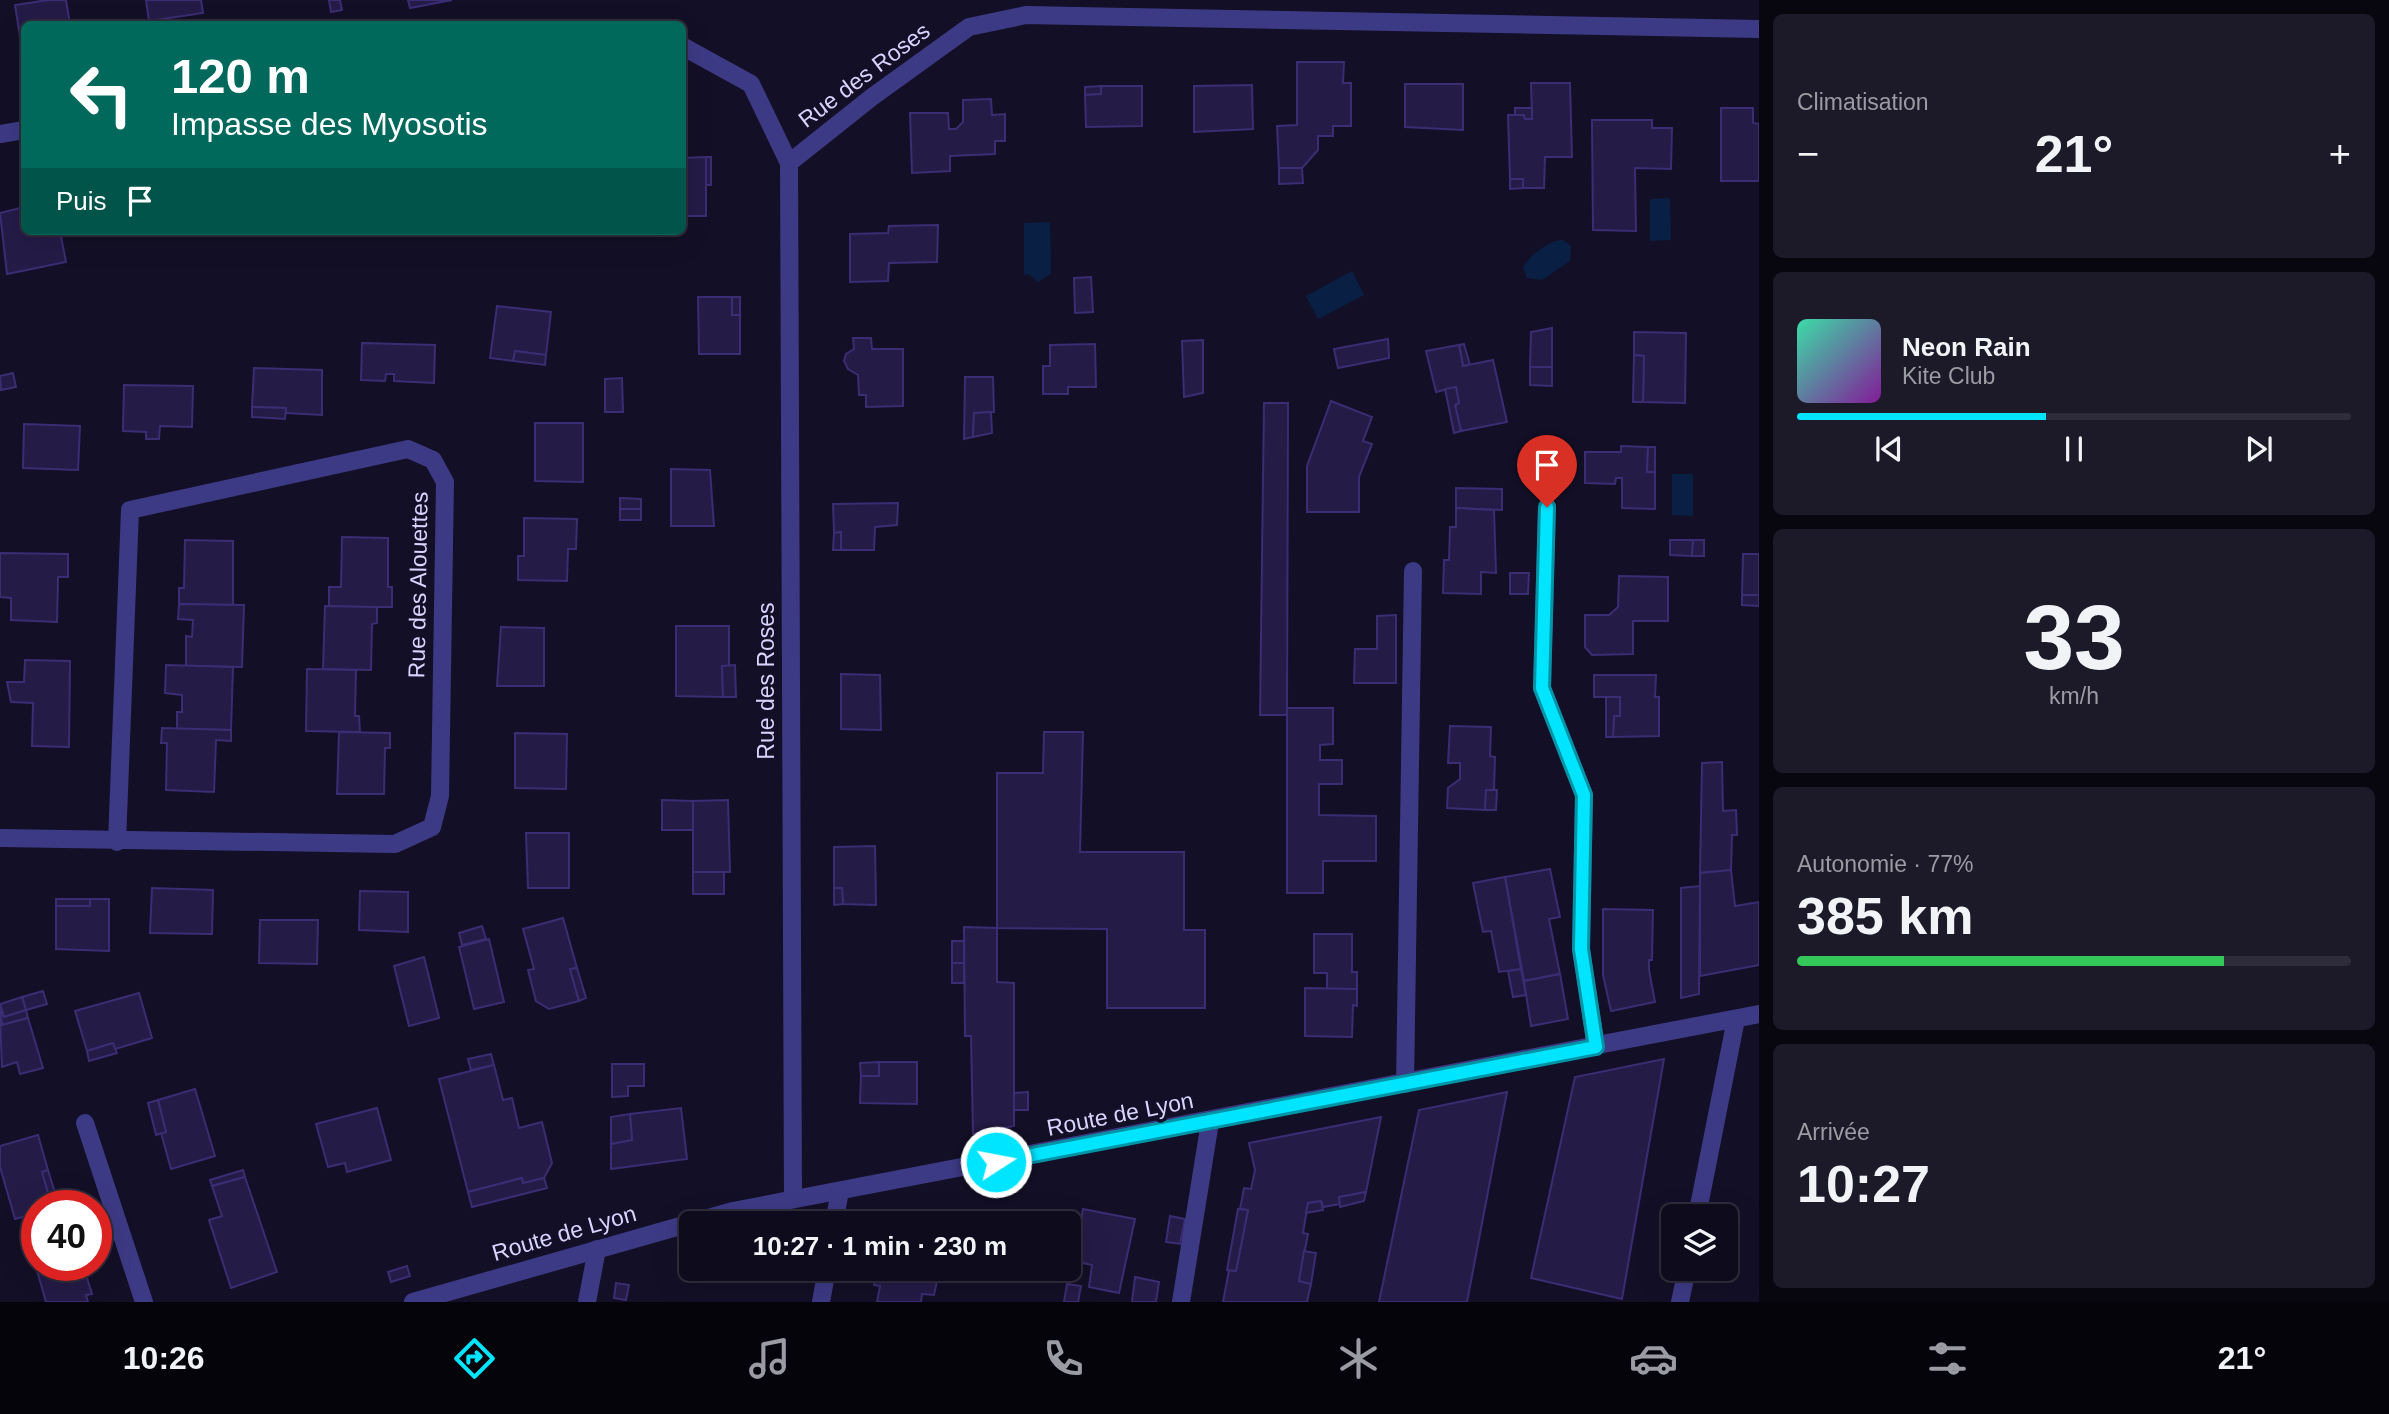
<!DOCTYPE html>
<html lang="fr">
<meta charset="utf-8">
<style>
:root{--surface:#0e0b1c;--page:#1c1929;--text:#f1f3f6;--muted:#9b9ba3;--line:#2e2b3b;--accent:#00e5ff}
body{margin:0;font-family:Arial,sans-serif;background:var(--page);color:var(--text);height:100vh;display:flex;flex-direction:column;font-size:26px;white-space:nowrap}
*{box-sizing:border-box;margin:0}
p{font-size:23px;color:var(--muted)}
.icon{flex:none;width:38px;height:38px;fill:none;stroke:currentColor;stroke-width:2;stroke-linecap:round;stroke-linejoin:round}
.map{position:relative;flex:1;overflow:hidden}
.drawer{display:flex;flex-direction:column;gap:14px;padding:14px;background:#08060f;width:630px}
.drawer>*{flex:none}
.top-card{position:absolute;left:21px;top:21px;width:665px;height:214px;border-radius:10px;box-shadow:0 7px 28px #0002,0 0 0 2px var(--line);background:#00695c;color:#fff;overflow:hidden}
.buttons{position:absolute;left:1661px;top:1204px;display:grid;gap:14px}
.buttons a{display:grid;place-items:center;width:77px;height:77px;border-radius:10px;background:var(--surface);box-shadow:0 7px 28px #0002,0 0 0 2px var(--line);font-size:35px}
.speed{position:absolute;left:21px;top:1190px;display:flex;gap:14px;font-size:35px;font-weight:700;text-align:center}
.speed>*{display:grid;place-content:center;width:91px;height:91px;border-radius:50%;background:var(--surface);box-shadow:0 7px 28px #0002,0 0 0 2px var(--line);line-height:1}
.speed .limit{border:10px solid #d22;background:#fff;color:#111}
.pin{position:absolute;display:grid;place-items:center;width:60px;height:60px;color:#fff;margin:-72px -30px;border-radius:50% 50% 50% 0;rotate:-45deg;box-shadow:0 0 7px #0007}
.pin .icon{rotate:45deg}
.me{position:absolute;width:77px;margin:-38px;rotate:79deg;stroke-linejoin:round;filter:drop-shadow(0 0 5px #0008)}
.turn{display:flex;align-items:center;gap:24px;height:147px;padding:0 35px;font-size:32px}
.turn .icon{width:91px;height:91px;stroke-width:2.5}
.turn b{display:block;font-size:49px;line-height:60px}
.then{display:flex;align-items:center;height:66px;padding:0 35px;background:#0003;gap:14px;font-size:26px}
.big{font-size:52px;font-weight:800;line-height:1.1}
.drawer .card{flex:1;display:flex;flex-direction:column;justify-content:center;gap:10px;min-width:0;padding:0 24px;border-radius:10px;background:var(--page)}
.drawer .dial{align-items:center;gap:0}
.dial b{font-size:91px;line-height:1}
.song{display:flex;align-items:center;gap:21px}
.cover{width:84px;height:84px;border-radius:10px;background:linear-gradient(135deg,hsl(160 70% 55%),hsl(290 70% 35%))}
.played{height:7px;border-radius:4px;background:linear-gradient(90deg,var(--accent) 45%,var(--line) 45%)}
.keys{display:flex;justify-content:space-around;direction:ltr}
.heat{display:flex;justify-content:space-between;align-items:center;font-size:38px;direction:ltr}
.charge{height:10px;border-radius:5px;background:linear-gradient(90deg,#34c759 77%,var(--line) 0)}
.trip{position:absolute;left:679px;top:1211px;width:402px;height:70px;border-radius:10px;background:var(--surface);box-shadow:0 7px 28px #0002,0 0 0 2px var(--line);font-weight:800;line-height:70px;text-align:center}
.tab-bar{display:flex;height:112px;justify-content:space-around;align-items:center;background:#06040b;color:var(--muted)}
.tab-bar .icon{width:49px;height:49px}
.tab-bar .current{color:var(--accent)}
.tab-bar b{font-size:32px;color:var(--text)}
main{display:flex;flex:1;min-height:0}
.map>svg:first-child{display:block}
.water{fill:#0a1f44}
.building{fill:#241b47;stroke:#3b2d73;stroke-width:2}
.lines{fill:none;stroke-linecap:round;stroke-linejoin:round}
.minor{stroke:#3d3a85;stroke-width:18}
.route-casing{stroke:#0095a6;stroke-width:18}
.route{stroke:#00e5ff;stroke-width:12}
.labels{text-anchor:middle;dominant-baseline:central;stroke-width:7;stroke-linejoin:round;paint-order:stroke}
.street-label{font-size:23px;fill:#d9d4ff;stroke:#130f26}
</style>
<main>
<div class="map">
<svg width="1759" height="1302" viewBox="0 0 1759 1302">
<rect width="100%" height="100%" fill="#130f26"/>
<!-- water -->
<g class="water">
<path d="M1670,198L1671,240L1650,241V199Z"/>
<path d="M1050,222L1051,274L1038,282L1029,274L1024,275V223Z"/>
<path d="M1563,240L1571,246L1570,261L1542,280L1527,278L1523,267C1530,255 1549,240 1563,240Z"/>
<path d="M1352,271L1364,295L1318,319L1306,296Z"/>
<path d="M1672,474H1693V516L1672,515Z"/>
</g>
<!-- building -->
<g class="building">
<path d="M48,0H66L70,24H24V62L15,5Z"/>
<path d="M146,0H201L203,13L149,21Z"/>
<path d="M329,0H340L342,10L331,12Z"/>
<path d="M408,0H452L410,8Z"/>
<path d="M1297,62H1344L1343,83H1351V126H1333V136H1318V150L1302,168H1279L1277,126L1297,125Z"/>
<path d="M1531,83H1570L1572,157H1545L1544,188H1523V179H1510L1508,115H1524L1525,119H1532Z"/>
<path d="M1405,84H1463V130L1405,127Z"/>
<path d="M1252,85L1253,129L1194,132V86Z"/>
<path d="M1101,86V94L1085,95V87Z"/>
<path d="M1101,86H1142V126L1086,127L1085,95L1101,94Z"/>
<path d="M991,99L992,115L1005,114V141H995V154L950,156V171L912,173L910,113H948L949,129H956L963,122V100Z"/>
<path d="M1515,108H1532V119H1525L1524,115H1515Z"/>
<path d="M1721,108H1753V123L1759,124V181H1721Z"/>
<path d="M1592,120H1652V128H1672L1671,169L1635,168L1636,231L1593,230Z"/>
<path d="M706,157V216H682V158Z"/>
<rect x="706" y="157" width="5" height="28"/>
<path d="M1279,168H1302L1303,183L1279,184Z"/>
<path d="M1510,179H1523V188L1510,189Z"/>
<path d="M24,207V231H60L66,262L7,274L0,213Z"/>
<path d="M938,225L937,262L889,263L888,281L850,282V234L888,233L889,226Z"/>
<path d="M1091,277L1093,312L1075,313L1074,278Z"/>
<path d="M698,297H732V315H740V354H699Z"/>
<rect x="732" y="297" width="8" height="18"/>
<path d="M497,306L551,312L546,355L515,351L513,361L490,358Z"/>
<path d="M1552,328V367H1530L1531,332Z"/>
<path d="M1634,332L1686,333L1685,403L1643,402L1644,356L1634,355Z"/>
<path d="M853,338H871L872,349H903V406L866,407V395H859L858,375L848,369L844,361L846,354L854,349Z"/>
<path d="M1388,339L1389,358L1338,368L1334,349Z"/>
<path d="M1203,340V393L1184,397L1182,341Z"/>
<path d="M362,343L435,345L434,383L394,381V374H386L385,381L361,380Z"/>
<path d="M1095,344L1096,387H1068V394H1043V366H1050V345Z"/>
<path d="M1464,344L1470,365L1463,366L1459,345Z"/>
<path d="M1459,345L1463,366L1493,360L1507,422L1461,431L1455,405L1459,403L1456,387L1436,392L1426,351Z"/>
<path d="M515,351L546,355L545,365L513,361Z"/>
<path d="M1634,355L1644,356L1643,402H1633Z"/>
<path d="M1530,367H1552V386L1530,385Z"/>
<path d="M254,368L322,370V415L286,413V408L252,407Z"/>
<path d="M13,373L16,387L1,390L0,376Z"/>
<path d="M965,377H993L994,412L974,413L973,437L964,439Z"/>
<path d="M622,378L623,412H605V379Z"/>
<path d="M124,385L193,386L192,427L160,426L159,439H146V432L123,431Z"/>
<path d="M1456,387L1459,403L1455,405L1461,431L1454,433L1445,389Z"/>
<path d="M1331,401L1372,417L1363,441L1372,444L1359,477V512H1307V466Z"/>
<path d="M1264,403H1288L1287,715H1260Z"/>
<path d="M252,407L286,408L285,419L252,417Z"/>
<path d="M991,412L992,433L973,437L974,413Z"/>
<path d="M535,423H583V482L535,481Z"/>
<path d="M24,424L80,426L78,470L23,468Z"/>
<path d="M1621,446L1648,447L1647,472H1655V509L1622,508V478H1616L1615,484L1585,483V452H1621Z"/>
<path d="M1648,447H1655V472H1647Z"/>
<path d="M671,469L710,470L714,526H671Z"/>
<path d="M1456,488L1502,489V510L1456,508Z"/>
<path d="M620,498L641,499V509H620Z"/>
<path d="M898,503L897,525L875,527L874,550H841V532L834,533L833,504Z"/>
<path d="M1456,508L1494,510L1496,573L1481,572V594L1443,593L1444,560H1449L1450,527H1456Z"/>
<rect x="620" y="509" width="21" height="11"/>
<path d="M524,518L577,519L576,549H568L567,581L518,580V556H524Z"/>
<path d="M841,532V550H833L834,533Z"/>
<path d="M342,537L388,538V587H392V607H329V587H341Z"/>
<path d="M185,540L233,541V605L179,604V588H184Z"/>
<path d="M1670,540H1693L1692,556L1670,555Z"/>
<path d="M1693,540H1704V556H1692Z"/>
<path d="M0,553L68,554V577H58L57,622L11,620V598L0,597Z"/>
<path d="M1743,554H1759V595H1742Z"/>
<path d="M1510,573H1529L1528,594H1510Z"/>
<path d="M1619,576L1668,577V621H1633V654L1592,655L1585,647V615H1609L1618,607Z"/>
<path d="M1742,595H1759V606L1742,605Z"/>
<path d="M179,604L244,605L242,667L186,666V636L192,637L193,620L178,619Z"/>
<path d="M325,606L377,607V623L372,624L371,670L323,669Z"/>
<path d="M1396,615V683H1354L1355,649H1377V616Z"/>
<path d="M676,626H729V666H722L723,697L676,696Z"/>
<path d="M501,627L544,628V686H497Z"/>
<path d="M25,660L70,661L69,747L32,746L33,703L11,702L7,682H24Z"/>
<path d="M166,665L233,667L231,730L177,729V712H182V695L165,693Z"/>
<path d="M735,665L736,697H723L722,666Z"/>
<path d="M307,669L356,670L355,716H359L360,732L306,731Z"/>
<path d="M841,674L880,675L881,730L841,729Z"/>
<path d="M1594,675H1656L1655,697H1659V736L1613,737L1614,716H1620V697H1594Z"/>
<path d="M1606,697H1620V716H1614L1613,737H1606Z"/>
<path d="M1287,708H1333V744L1320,745V760H1342V784H1319V815L1376,816V861H1323V893H1287Z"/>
<path d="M1450,726L1491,727L1490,756L1495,757L1494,790H1486L1485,810L1447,808L1448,788L1460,779V763H1448Z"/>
<path d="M162,728L231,730V741L216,740L214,792L166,790L167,743H161Z"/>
<path d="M339,732L390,733V748H385L384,794H337Z"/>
<path d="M1044,732H1083L1080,852H1184V930H1205V1008H1107V929L997,928V773H1043Z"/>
<path d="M515,733L567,734L566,789L515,788Z"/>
<path d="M1722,762L1723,811L1736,810L1737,835H1732L1731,870L1700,873L1702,763Z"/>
<path d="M1486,790H1497L1496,810H1485Z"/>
<path d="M662,800L693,801V830H662Z"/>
<path d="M728,800L730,872H693V801Z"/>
<path d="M526,833H569V888H528Z"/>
<path d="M875,846L876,905L843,904L842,888H834V847Z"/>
<path d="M1550,869L1560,917L1549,919L1560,974L1524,981L1505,877Z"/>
<path d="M1731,870L1735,906L1759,902V965L1700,976V873Z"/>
<rect x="693" y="872" width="31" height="22"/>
<path d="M1505,877L1521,969L1499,972L1491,931L1483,932L1473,883Z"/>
<path d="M1700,886L1699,994L1681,998V888Z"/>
<path d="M152,888L213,890L212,934L150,933Z"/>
<path d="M834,888H842L843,904L834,905Z"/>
<path d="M360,891L408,892V932L359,930Z"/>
<rect x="56" y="899" width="34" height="7"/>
<path d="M90,899H109V951L56,949V906H90Z"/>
<path d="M1603,909L1653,910L1652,960H1649V970L1655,1002L1611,1011L1603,975Z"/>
<path d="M563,918L577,968L570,969L579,1001L549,1009L536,1001L528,970L534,969L523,929Z"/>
<path d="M260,920H318L317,964L259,963Z"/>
<path d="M482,926L486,939L462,945L459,933Z"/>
<path d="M964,927L997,928V982L1014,983V1126L973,1134L971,1036H965Z"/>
<path d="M1314,934H1352V972H1357V989H1327V973H1314Z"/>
<path d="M489,939L504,1002L474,1009L459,947Z"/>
<rect x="952" y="941" width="12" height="22"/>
<path d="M424,957L439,1018L409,1026L394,966Z"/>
<rect x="952" y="963" width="12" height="20"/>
<path d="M577,968L586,998L579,1001L570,969Z"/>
<path d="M1521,969L1526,995L1513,997L1508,971Z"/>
<path d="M1560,974L1568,1019L1531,1026L1524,981Z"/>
<path d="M1305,988L1357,989V1006L1353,1005L1352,1037L1305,1036Z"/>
<path d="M43,991L47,1004L26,1010L22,997Z"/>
<path d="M139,993L152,1038L115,1049L113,1043L87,1051L75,1011Z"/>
<path d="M22,997L26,1010L4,1017L0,1004Z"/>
<path d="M0,1005L4,1017L26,1010L28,1018L2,1025Z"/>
<path d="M0,1017L2,1025L28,1018L43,1068L20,1074L17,1062L2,1067Z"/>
<path d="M113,1043L117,1053L89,1061L87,1051Z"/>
<path d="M491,1054L494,1065L471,1070L468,1059Z"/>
<path d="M1664,1059L1622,1299L1531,1278L1575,1077Z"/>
<path d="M879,1062V1076H861L860,1063Z"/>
<path d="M879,1062H917V1104L860,1103L861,1076H879Z"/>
<path d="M612,1064H644V1086H628V1096L612,1097Z"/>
<path d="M494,1065L503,1100L512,1098L519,1128L542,1122L552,1163L544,1178L523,1183L522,1178L468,1192L439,1079Z"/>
<path d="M195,1089L215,1156L171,1169L161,1133L166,1132L158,1100Z"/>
<path d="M1028,1092V1110H1014V1093Z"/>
<path d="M1507,1092L1467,1302H1379L1419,1110Z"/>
<path d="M158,1100L166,1132L156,1135L148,1103Z"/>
<path d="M377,1108L391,1160L347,1172L345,1163L328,1167L316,1124Z"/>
<path d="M681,1108L687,1159L611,1169V1144L632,1140L630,1114Z"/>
<path d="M630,1114L632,1140L611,1144V1117Z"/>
<path d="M1381,1117L1366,1192L1339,1197L1340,1204L1323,1207L1321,1201L1308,1203L1303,1233L1308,1234L1299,1281L1311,1284L1307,1302H1223L1229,1270L1236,1271L1248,1210L1240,1209L1244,1188L1251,1189L1255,1170L1249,1143Z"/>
<path d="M38,1135L48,1170L42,1172L52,1206H37V1213L15,1219L0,1167V1146Z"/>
<path d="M48,1170L59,1206H52L42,1172Z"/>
<path d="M243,1170L245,1177L212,1186L210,1180Z"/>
<path d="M245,1177L277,1272L231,1288L209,1220L222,1216L212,1186Z"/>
<path d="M522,1178L523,1183L544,1178L547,1188L472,1207L468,1192Z"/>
<path d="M1366,1192L1364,1201L1340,1207L1339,1197Z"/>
<path d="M1321,1201L1323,1210L1306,1213L1308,1203Z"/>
<path d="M1083,1209L1135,1219L1119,1293L1089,1287L1092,1265L1074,1261Z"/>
<path d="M1238,1209L1248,1210L1236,1271L1227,1270Z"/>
<path d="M1170,1216L1185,1219L1180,1244L1166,1242Z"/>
<path d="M1304,1251L1316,1253L1311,1284L1299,1281Z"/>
<path d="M43,1265H83L92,1294L86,1295L88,1302H46L36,1267Z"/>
<path d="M407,1266L410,1276L391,1282L388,1272Z"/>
<path d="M876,1271L937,1281L934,1295L922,1294L921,1302H877L880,1286L874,1285Z"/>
<path d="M1135,1277L1159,1282L1156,1302H1132Z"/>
<path d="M616,1283L629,1285L626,1300L614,1298Z"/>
<path d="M1067,1284L1081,1286L1078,1302H1064Z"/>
</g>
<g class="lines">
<!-- minor -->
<g class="minor">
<path d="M682,46L751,84L789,163L793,1199"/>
<path d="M0,134L24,130"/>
<path d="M789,163L872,97L969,27L1026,15L1759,29"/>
<path d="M1547,507L1542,688L1584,795L1581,949L1596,1047"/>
<path d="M0,838L395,844L432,827L440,796L445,482L433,460L408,449L130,510L117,842"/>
<path d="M1405,1084L1413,571"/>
<path d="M85,1123L144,1302"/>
<path d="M1697,1216L1736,1019"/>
<path d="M834,1223L840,1191"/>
<path d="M413,1302L733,1211L1759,1014"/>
<path d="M587,1302L597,1249"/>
<path d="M821,1302L827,1269"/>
<path d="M1181,1302L1210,1122"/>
<path d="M1680,1302L1687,1269"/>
</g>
</g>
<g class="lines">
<defs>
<path id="route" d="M996,1162L1596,1047L1581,949L1584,795L1542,688L1547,507"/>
</defs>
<!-- route casing -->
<use href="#route" class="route-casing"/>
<!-- route -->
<use href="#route" class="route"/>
</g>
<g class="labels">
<!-- street labels -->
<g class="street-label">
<text transform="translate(864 75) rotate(-37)">Rue des Roses</text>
<text transform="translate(418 585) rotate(-89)">Rue des Alouettes</text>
<text transform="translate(766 681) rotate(-90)">Rue des Roses</text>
<text transform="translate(1120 1114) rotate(-11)">Route de Lyon</text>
<text transform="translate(564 1233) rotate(-16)">Route de Lyon</text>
</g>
</g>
</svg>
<div class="buttons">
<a><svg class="icon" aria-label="layers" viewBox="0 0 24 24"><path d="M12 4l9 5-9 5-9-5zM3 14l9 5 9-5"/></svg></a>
</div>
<div class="speed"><div class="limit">40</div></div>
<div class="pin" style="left:1547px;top:507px;background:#d93025"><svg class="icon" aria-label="arrive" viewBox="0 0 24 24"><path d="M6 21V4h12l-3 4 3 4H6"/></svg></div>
<svg class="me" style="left:996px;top:1162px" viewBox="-20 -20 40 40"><circle r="17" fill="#00e5ff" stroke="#fff" stroke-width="3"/><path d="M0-11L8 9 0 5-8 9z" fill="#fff"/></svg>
<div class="trip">10:27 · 1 min · 230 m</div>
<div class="top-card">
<div class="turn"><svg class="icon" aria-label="left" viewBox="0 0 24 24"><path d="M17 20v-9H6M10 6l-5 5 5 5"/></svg><div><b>120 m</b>Impasse des Myosotis</div></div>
<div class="then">Puis<svg class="icon" aria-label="arrive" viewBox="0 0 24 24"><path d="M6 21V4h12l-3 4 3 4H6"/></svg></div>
</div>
</div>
<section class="drawer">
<div class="card"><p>Climatisation</p>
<div class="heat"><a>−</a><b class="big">21°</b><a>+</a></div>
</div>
<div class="card">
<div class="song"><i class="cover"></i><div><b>Neon Rain</b><p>Kite Club</p></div></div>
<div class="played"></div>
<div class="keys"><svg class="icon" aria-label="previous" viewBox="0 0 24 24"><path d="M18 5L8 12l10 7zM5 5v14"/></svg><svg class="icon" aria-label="pause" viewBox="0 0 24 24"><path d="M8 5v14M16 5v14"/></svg><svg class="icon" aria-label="next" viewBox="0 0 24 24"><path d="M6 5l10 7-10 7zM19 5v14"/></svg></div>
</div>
<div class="card dial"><b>33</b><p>km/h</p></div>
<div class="card"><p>Autonomie · 77%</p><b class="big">385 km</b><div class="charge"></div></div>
<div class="card"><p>Arrivée</p><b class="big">10:27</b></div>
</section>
</main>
<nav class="tab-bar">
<b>10:26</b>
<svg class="icon current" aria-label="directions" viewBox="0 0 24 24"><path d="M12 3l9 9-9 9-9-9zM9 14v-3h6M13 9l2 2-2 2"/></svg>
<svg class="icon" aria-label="music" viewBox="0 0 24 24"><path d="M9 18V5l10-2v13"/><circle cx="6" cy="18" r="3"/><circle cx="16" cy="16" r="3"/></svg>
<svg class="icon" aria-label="phone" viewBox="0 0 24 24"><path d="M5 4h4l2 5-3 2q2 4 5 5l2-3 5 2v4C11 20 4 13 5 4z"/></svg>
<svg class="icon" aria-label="climate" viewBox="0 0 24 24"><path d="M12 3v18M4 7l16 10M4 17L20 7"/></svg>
<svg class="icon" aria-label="car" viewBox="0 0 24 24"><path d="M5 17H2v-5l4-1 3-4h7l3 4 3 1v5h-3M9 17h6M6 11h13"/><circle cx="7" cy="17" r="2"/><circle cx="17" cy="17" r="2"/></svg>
<svg class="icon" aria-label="filters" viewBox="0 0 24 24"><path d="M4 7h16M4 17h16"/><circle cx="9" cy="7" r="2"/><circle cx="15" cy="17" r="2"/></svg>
<b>21°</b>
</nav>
